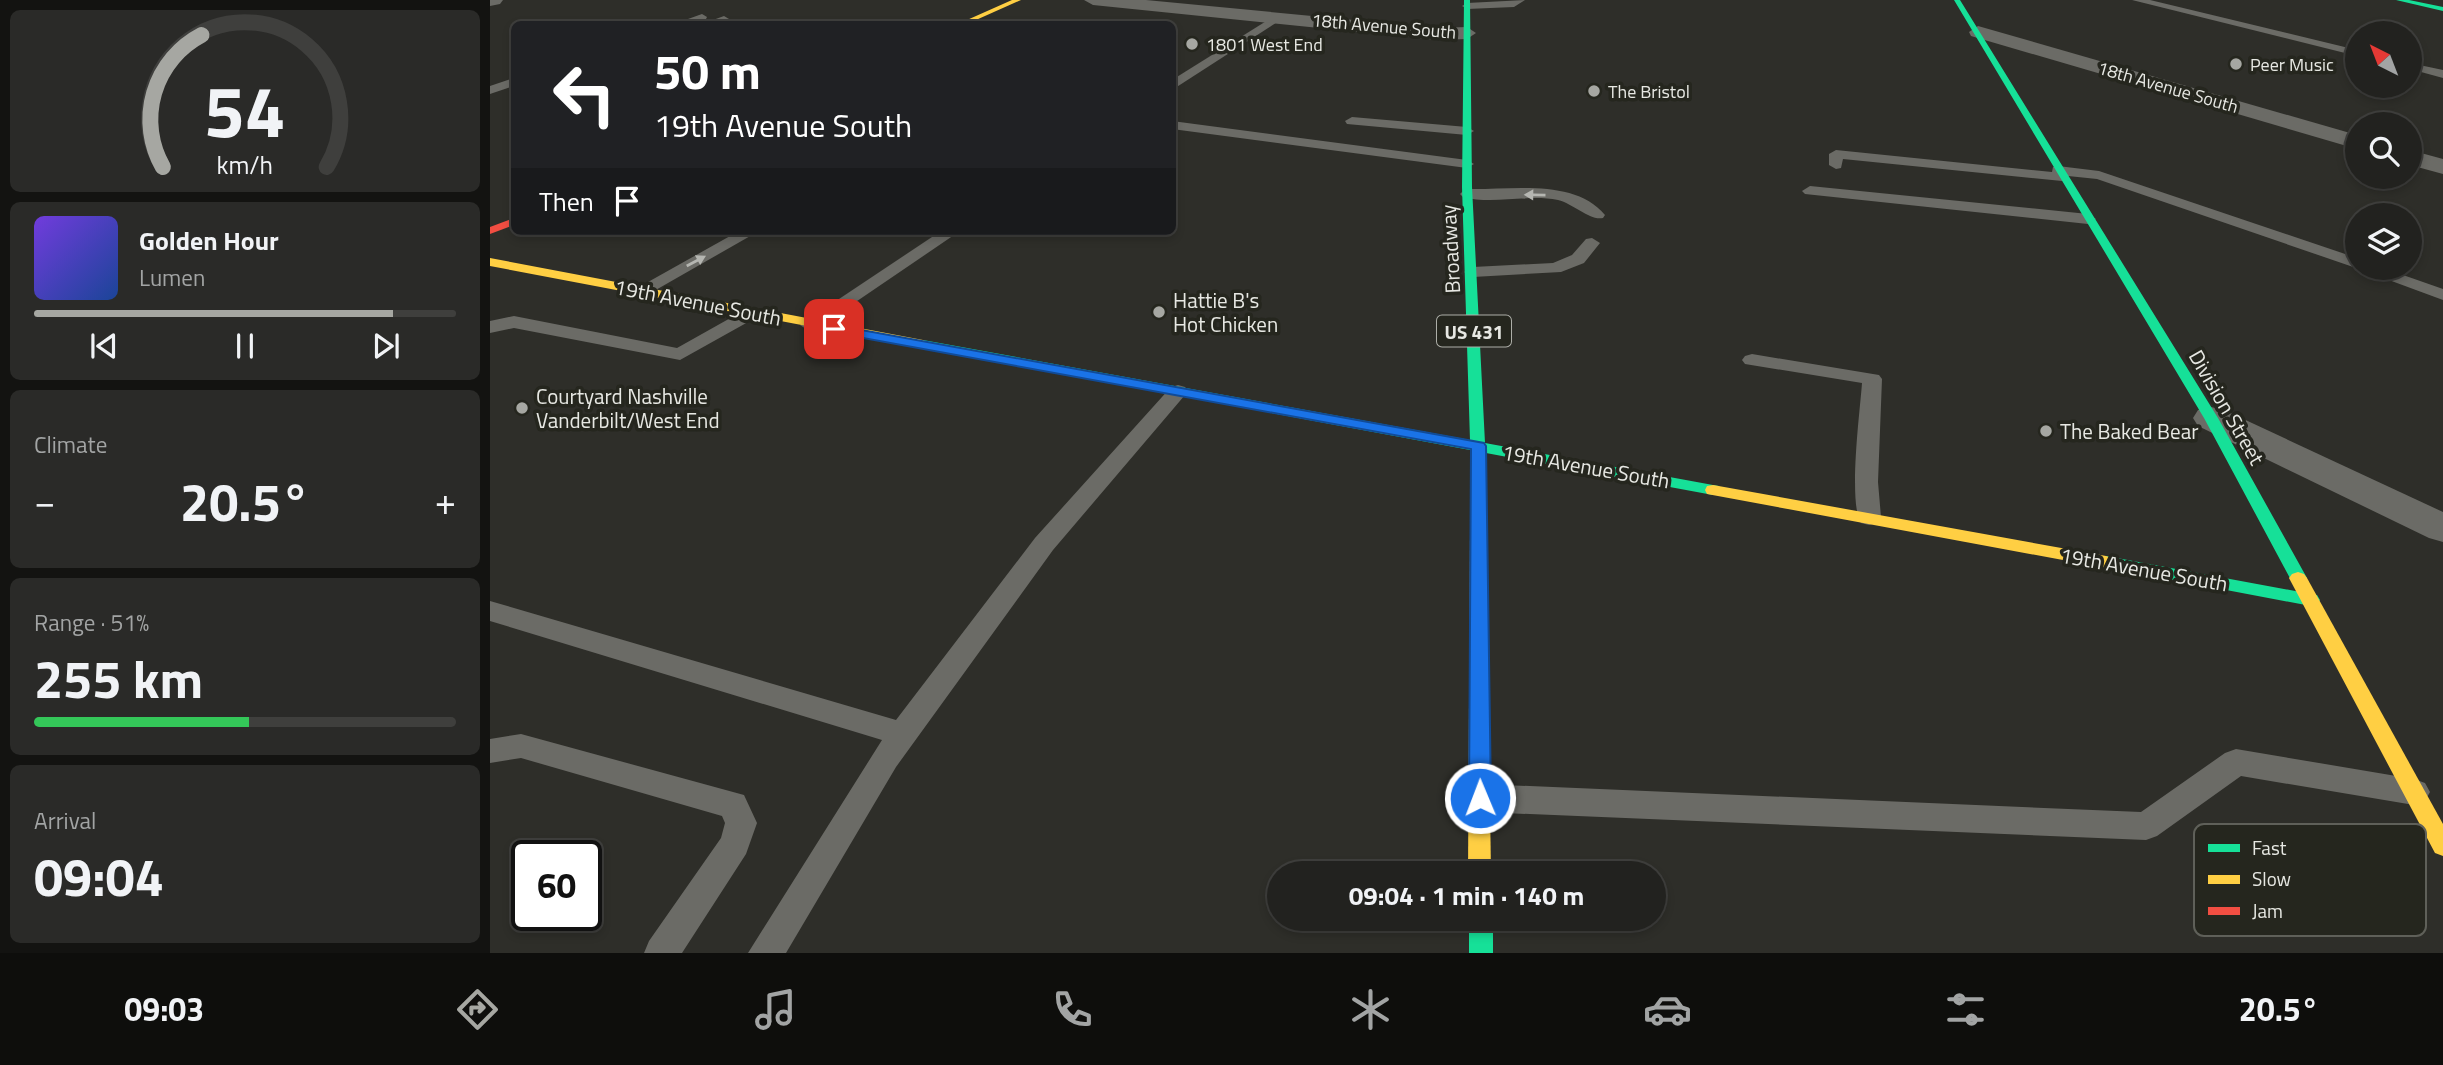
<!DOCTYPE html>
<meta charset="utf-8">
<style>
:root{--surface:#22221f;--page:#2a2a28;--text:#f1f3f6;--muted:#a2a4a4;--line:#3f3f3d;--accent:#a6a7a2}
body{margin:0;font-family:"Titillium Web",sans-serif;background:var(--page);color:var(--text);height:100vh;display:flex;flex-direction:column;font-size:26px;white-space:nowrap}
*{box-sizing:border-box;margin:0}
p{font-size:23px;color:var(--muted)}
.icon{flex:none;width:38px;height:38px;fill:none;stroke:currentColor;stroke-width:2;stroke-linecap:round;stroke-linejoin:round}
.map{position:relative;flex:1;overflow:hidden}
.panel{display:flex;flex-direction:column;gap:10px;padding:10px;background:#131311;width:490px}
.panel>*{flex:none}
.hud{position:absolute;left:21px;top:21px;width:665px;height:214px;border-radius:10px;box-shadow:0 4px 10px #0003,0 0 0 2px var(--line);background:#202124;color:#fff;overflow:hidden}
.needle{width:46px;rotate:318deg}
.controls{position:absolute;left:1855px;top:21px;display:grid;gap:14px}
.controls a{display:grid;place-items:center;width:77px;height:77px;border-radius:50%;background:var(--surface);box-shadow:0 4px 10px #0003,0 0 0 2px var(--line);font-size:35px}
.speed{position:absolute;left:21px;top:840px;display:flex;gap:14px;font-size:35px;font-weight:700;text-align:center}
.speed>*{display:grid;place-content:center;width:91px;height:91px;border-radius:50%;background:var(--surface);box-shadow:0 4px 10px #0003,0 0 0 2px var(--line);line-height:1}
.speed .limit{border:4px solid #111;border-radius:10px;background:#fff;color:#111}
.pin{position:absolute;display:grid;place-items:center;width:60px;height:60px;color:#fff;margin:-30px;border-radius:14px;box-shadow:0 4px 10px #0006}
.me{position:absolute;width:77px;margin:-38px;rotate:359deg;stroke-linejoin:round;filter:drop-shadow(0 0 5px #0008)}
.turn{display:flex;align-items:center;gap:24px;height:147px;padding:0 28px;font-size:32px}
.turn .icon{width:91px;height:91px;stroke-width:2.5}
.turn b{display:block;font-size:49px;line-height:60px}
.then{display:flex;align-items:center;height:66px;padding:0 28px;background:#0003;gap:14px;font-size:26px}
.big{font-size:52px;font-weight:700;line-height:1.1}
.panel .widget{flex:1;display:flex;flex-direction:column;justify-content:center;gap:10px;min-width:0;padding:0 24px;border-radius:10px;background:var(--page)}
.panel .dial{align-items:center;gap:0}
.dial svg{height:182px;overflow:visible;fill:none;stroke:var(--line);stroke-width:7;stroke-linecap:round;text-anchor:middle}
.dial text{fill:var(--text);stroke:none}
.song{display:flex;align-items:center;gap:21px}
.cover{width:84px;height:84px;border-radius:10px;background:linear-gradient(135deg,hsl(260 70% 55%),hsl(220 70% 35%))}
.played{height:7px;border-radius:4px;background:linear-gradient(90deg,var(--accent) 85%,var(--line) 85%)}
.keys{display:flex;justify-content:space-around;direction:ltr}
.heat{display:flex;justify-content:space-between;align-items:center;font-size:38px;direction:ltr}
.charge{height:10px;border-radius:5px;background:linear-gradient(90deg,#34c759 51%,var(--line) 0)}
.trip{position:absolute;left:777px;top:861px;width:399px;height:70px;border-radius:35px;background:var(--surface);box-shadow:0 4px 10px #0003,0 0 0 2px var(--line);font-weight:700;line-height:70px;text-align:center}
.tab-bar{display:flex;height:112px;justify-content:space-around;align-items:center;background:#0e0e0c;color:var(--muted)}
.tab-bar .icon{width:49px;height:49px}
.tab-bar .selected{color:var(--accent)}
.tab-bar b{font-size:32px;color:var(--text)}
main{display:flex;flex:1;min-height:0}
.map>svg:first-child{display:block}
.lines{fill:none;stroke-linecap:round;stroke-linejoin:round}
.lane{fill:#6b6b66;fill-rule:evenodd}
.street{fill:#6b6b66;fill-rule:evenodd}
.fast{fill:#16e098;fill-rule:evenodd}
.slow{fill:#ffcf43;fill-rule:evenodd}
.jam{fill:#f24e42;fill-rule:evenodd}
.oneway{fill:#b5b6b1}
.route{fill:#1a73e8;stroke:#114b97;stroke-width:2}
.poi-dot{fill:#a6a7a2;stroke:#25261e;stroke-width:2.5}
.labels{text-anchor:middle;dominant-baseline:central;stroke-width:7;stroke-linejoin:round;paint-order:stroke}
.far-street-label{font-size:18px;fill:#e7e8e3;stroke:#25261e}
.far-poi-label{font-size:18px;fill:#e7e8e3;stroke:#25261e;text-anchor:start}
.shield{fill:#25261e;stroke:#adaea8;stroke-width:2}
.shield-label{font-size:19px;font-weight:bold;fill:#e7e8e3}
.street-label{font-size:21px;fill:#e7e8e3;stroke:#25261e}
.poi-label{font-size:21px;fill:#e7e8e3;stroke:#25261e;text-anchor:start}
.key{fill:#25261e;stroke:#5f6059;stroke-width:2}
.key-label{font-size:19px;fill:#e7e8e3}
</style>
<main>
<section class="panel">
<div class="widget dial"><svg viewBox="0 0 100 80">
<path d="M14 69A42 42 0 1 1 86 69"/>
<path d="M14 69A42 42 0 0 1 31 11" stroke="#a6a7a2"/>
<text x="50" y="56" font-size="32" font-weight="700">54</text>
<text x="50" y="72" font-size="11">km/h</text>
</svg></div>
<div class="widget">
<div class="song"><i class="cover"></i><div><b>Golden Hour</b><p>Lumen</p></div></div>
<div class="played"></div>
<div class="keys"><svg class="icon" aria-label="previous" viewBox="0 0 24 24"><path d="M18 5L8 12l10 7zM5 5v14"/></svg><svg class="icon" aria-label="pause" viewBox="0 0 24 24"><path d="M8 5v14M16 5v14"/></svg><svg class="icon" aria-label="next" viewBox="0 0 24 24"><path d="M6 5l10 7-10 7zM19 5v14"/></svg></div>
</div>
<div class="widget"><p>Climate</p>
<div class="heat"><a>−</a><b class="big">20.5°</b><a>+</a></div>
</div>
<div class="widget"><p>Range · 51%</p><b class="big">255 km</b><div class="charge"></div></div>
<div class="widget"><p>Arrival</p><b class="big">09:04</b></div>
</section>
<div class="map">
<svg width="1953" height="953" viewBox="0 0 1953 953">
<rect width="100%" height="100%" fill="#2e2e29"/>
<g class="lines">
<!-- lane -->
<g class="lane">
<path d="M1035,0L1024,7L977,9L972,6L977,3Z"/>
<path d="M1642,0H1660L1867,50V56Z"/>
<path d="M212,14L217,17L216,19L199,24H184Z"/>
<path d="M786,15L795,17L682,90V80Z"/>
<path d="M234,16L239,19L238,21L212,24Z"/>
<path d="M1920,63L1953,70V78L1920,69Z"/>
<path d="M24,78V86L0,94V86Z"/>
<path d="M862,117L977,127L984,131L977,135L857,124L855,121Z"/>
<path d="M682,121L977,160L984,164L977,168L682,129Z"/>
<path d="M1346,150L1562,172L1563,167L1568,166L1609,171L1867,258V268H1893L1953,289V300L1869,269L1607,179L1578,176L1577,180L1572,181L1353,159L1351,168L1346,169L1339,165V154Z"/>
<path d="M1320,186L1598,214L1606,219L1598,224L1315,194L1312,191Z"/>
<path d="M978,189C1020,190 1085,178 1115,215L1113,218C1100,221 1084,204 1068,200C1037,194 1003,205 973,197L970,194L973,191Z"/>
<path d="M249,231H269L157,295H145L142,291Z"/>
<path d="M451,231H470L326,329L319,331L310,325Z"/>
<path d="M1102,238L1110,243L1094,263L1071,272L983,277L974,272L983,267L1063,263L1082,255L1096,239Z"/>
<path d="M260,307L267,309L269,313L267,317L190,360L24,328L0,333V321L24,316L187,348Z"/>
<path d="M1262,354L1389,375L1392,379L1388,482L1391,517L1387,523L1379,525L1371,523C1358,503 1370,411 1372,383L1255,364L1252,360L1255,356Z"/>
<path d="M688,385L695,387L698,391L695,395L563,550L406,767L296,953H258L392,740L0,621V601L406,720L545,538L681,387Z"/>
<path d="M31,734L254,795L267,823L256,854L192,953H154L159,941L231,838L235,823L232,816L31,758L0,763V739Z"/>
<path d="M1746,749L1924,779L1935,783L1940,792L1935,801L1924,805L1751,776L1667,836L1656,840L990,812L979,808L974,798L979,788L990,784L1651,812L1735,753Z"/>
</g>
<!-- street -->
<g class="street">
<path d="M0,0H13L10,4L0,6Z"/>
<path d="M594,0H656L948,28L977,27L986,33L977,39L948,40L603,5Z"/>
<path d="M1488,26L1867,135V149L1481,36L1479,32Z"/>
<path d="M1920,150L1953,159V174L1920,165Z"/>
<path d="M1721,407L1734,410L1953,512V542L1939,538L1708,426L1703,418L1708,410Z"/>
</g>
<!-- fast -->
<g class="fast">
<path d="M974,0H980L982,187L995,443L1223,485L1229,486L1231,490L1229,494L1223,495L996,453V535L988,541L980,535V450L433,348L426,344L433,340L980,440L972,187Z"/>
<path d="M1464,0H1470L1728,418L1817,578L1814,582H1802L1714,418Z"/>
<path d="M1906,0H1919L1953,7V11Z"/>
<path d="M1616,556L1821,594L1827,595L1830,600L1827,605L1821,606L1610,566L1607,562L1610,558Z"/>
<rect x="979" y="919" width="24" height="34"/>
</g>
<!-- slow -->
<g class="slow">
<path d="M522,0H531L477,24H468Z"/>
<path d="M0,258L433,340L440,344L433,348L0,266Z"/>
<path d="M1223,485L1616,556L1622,558L1625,562L1622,566L1616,568L1217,494L1215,490L1217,486Z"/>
<path d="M988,529L996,535L1001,873H978L980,535Z"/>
<path d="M1808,572L1814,574L1817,578L1953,824V856L1945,853L1799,578L1802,574Z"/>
</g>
<!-- jam -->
<path class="jam" d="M24,218V225L0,234V227Z"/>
</g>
<!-- one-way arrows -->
<defs><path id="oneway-solid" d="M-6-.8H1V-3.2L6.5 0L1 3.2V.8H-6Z" transform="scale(1.75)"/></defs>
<g class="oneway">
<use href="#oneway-solid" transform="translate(1045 195) rotate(-179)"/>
<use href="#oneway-solid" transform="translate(206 261) rotate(-28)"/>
</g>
<!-- route -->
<path class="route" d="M344,325L994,443L996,446L1001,798L998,805L990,808L982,805L979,798L981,449L340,332V326Z"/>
<!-- markers -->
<g class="poi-dot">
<circle cx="702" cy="44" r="7"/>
<circle cx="1746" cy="64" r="7"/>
<circle cx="1104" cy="91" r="7"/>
<circle cx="669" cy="312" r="7"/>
<circle cx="32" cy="408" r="7"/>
<circle cx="1556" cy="431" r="7"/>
</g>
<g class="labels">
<!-- far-street labels -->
<g class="far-street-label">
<text transform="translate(894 26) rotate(5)">18th Avenue South</text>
<text transform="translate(1678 87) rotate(16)">18th Avenue South</text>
</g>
<!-- far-poi labels -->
<g class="far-poi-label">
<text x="716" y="44">1801 West End</text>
<text x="1760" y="64">Peer Music</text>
<text x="1118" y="91">The Bristol</text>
</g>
<!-- shield labels -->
<rect class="shield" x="947" y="315.5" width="74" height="31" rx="5"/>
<g class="shield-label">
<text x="984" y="331">US 431</text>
</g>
<!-- street labels -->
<g class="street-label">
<text transform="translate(960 249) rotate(-93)">Broadway</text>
<text transform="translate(208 302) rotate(11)">19th Avenue South</text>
<text transform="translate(1737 407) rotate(60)">Division Street</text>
<text transform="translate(1096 466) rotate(10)">19th Avenue South</text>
<text transform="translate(1654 569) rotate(10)">19th Avenue South</text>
</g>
<!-- poi labels -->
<g class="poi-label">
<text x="683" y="300">Hattie B's<tspan x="683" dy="24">Hot Chicken</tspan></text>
<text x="46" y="396">Courtyard Nashville<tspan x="46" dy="24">Vanderbilt/West End</tspan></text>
<text x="1570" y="431">The Baked Bear</text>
</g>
</g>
<!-- legend -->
<rect x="1704" y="824" width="232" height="112" rx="10" class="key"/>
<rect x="1718" y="844" width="32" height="8" fill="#16e098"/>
<rect x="1718" y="875" width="32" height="9" fill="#ffcf43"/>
<rect x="1718" y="907" width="32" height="8" fill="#f24e42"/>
<g class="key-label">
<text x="1762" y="855">Fast</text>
<text x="1762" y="886">Slow</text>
<text x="1762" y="918">Jam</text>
</g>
</svg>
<div class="controls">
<a><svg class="needle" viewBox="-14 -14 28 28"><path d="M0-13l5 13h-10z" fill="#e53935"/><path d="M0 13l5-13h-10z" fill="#a2a4a4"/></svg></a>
<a><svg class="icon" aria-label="search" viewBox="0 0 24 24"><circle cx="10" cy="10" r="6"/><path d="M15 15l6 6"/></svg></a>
<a><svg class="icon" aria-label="layers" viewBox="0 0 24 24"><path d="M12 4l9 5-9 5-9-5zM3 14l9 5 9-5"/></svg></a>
</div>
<div class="speed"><div class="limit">60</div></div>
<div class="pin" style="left:344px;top:329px;background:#d93025"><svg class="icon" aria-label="arrive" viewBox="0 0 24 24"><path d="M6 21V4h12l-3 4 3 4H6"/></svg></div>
<svg class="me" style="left:990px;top:798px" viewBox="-20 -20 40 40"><circle r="17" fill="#1a73e8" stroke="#fff" stroke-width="3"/><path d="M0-11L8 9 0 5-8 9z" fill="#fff"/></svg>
<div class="trip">09:04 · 1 min · 140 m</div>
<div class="hud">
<div class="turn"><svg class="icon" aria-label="left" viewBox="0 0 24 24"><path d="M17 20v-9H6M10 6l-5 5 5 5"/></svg><div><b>50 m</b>19th Avenue South</div></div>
<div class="then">Then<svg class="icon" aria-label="arrive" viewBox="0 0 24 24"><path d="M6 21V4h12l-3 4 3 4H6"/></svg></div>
</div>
</div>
</main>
<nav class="tab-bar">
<b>09:03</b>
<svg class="icon selected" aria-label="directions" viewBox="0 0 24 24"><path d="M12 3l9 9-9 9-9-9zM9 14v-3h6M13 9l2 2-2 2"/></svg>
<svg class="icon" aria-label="music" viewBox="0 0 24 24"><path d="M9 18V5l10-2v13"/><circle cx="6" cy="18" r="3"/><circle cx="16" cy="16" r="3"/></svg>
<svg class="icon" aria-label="phone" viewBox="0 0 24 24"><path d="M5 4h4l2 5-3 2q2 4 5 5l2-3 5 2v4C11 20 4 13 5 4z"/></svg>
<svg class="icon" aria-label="climate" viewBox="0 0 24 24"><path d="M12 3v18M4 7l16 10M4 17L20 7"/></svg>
<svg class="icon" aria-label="car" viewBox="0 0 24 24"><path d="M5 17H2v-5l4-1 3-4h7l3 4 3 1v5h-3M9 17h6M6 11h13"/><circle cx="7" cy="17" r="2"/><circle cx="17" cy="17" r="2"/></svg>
<svg class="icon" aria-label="filters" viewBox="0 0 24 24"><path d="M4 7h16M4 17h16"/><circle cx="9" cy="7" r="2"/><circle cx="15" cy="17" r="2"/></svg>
<b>20.5°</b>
</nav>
